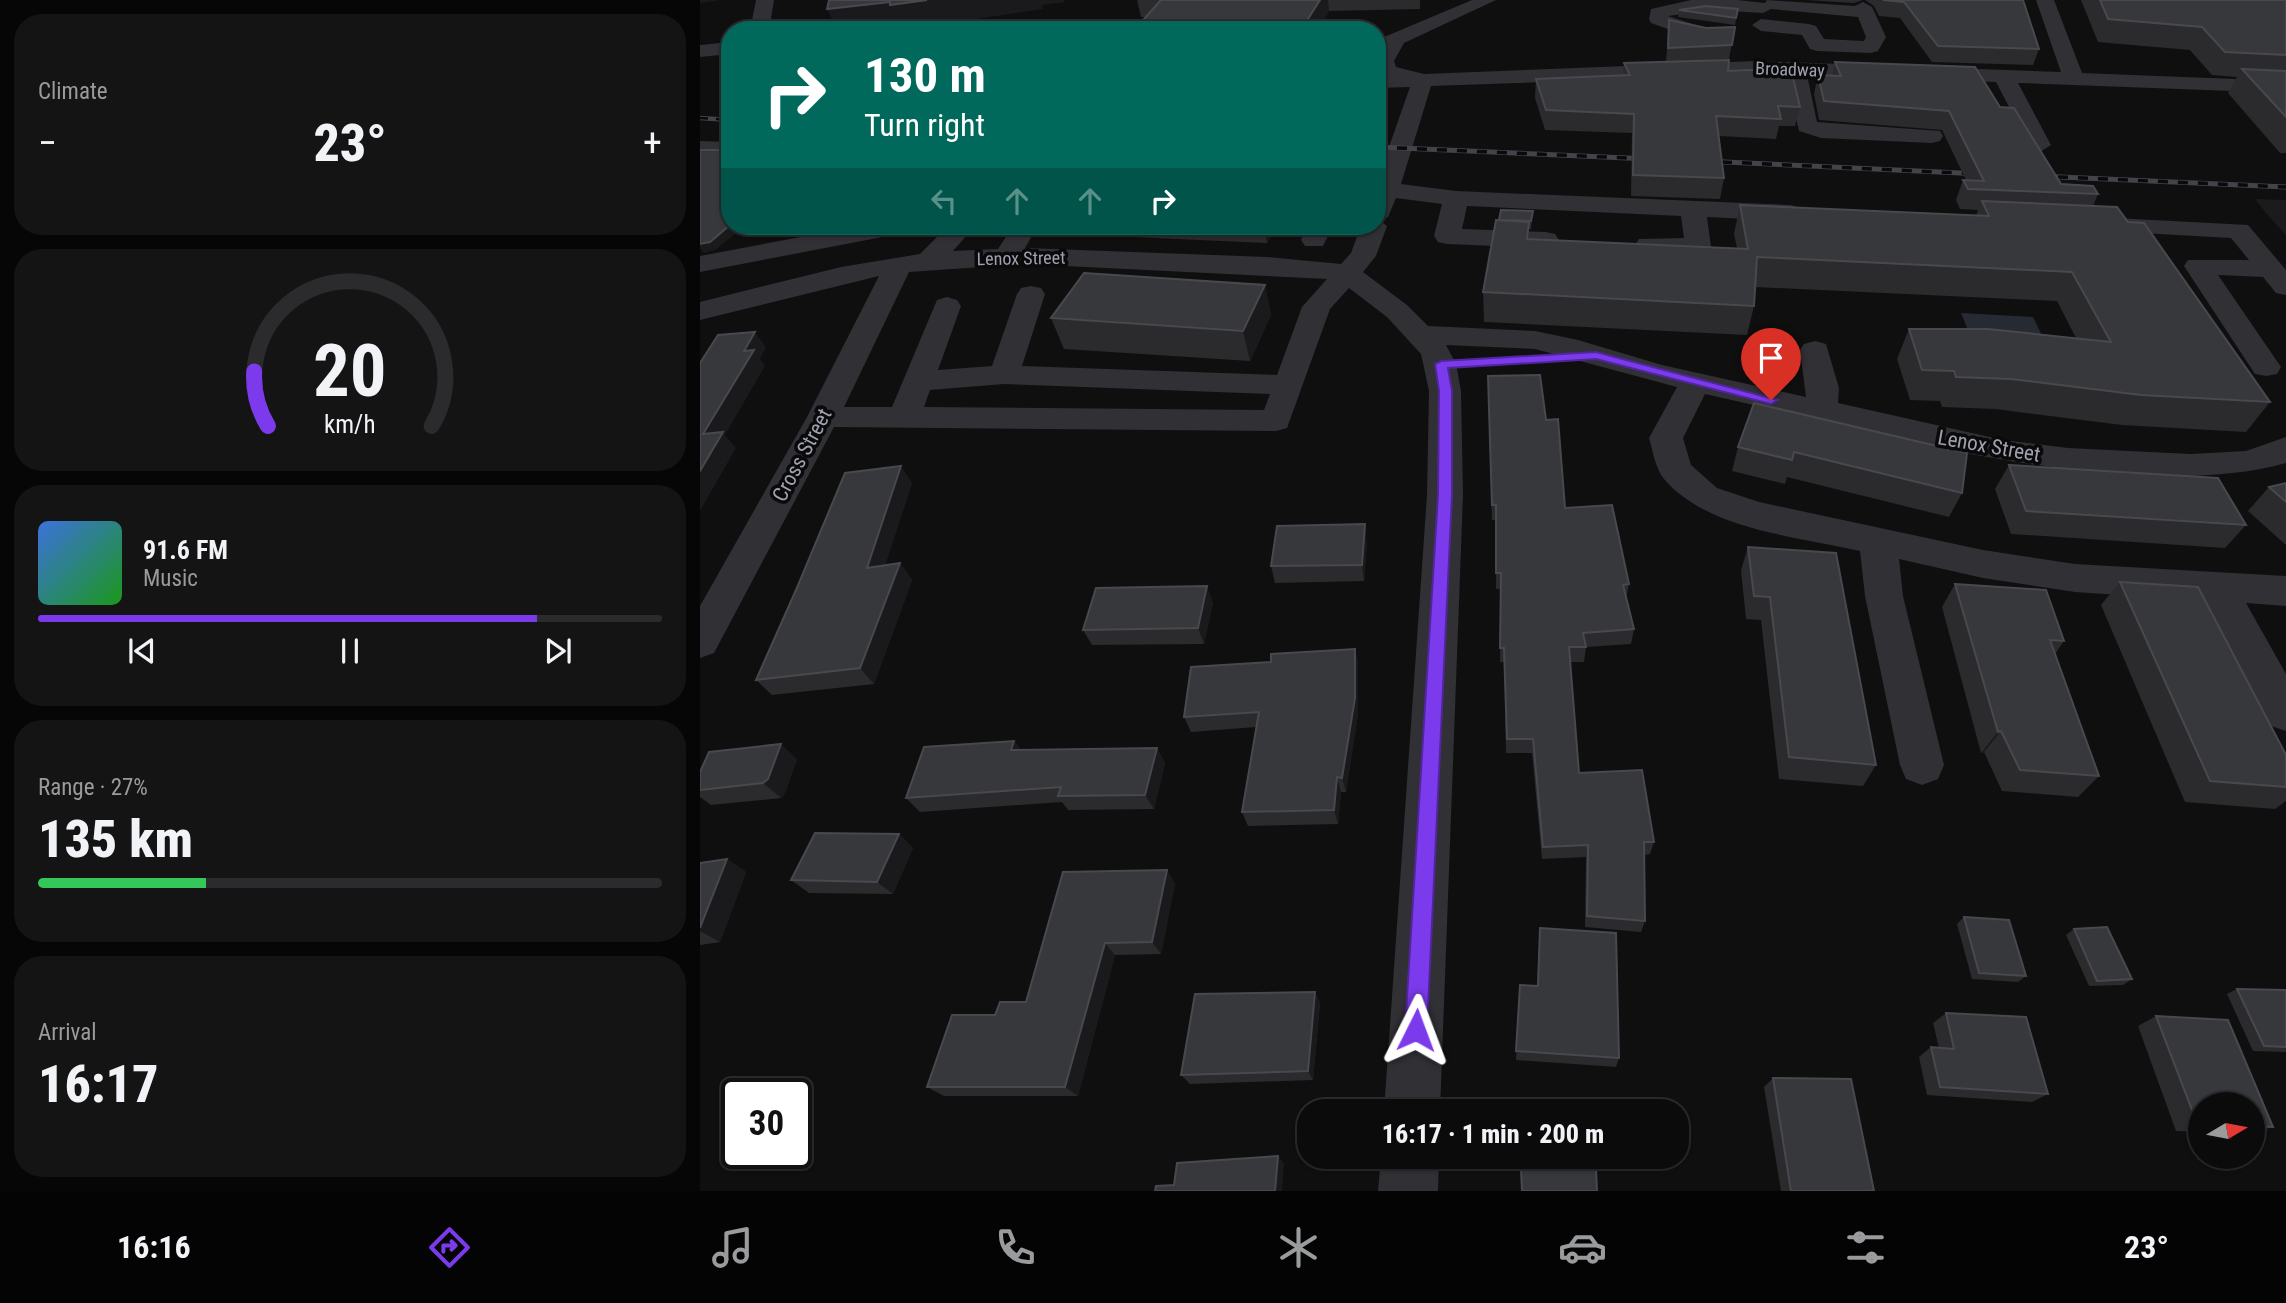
<!DOCTYPE html>
<meta charset="utf-8">
<style>
:root{--surface:#0b0b0c;--page:#141415;--text:#f1f3f6;--muted:#9a9b9d;--line:#2b2b2d;--accent:#7c3aed}
body{margin:0;font-family:"Roboto Condensed",sans-serif;background:var(--page);color:var(--text);height:100vh;display:flex;flex-direction:column;font-size:26px;white-space:nowrap}
*{box-sizing:border-box;margin:0}
p{font-size:23px;color:var(--muted)}
.icon{flex:none;width:38px;height:38px;fill:none;stroke:currentColor;stroke-width:2;stroke-linecap:round;stroke-linejoin:round}
.map{position:relative;flex:1;overflow:hidden}
.drawer{display:flex;flex-direction:column;gap:14px;padding:14px;background:#060607;width:700px}
.drawer>*{flex:none}
.banner{position:absolute;left:21px;top:21px;width:665px;height:214px;border-radius:28px;box-shadow:0 2px 5px #0004,0 0 0 2px var(--line);background:#00695c;color:#fff;overflow:hidden}
.needle{width:46px;rotate:80deg}
.fabs{position:absolute;left:1488px;top:1092px;display:grid;gap:14px}
.fabs a{display:grid;place-items:center;width:77px;height:77px;border-radius:50%;background:var(--surface);box-shadow:0 2px 5px #0004,0 0 0 2px var(--line);font-size:35px}
.speed{position:absolute;left:21px;top:1078px;display:flex;gap:14px;font-size:35px;font-weight:700;text-align:center}
.speed>*{display:grid;place-content:center;width:91px;height:91px;border-radius:50%;background:var(--surface);box-shadow:0 2px 5px #0004,0 0 0 2px var(--line);line-height:1}
.speed .limit{border:4px solid #111;border-radius:10px;background:#fff;color:#111}
.pin{position:absolute;display:grid;place-items:center;width:60px;height:60px;color:#fff;margin:-72px -30px;border-radius:50% 50% 50% 0;rotate:-45deg;box-shadow:0 0 7px #0007}
.pin .icon{rotate:45deg}
.me{position:absolute;width:77px;margin:-38px;rotate:3deg;stroke-linejoin:round;filter:drop-shadow(0 0 5px #0008)}
.turn{display:flex;align-items:center;gap:24px;height:147px;padding:0 28px;font-size:32px}
.turn .icon{width:91px;height:91px;stroke-width:2.5}
.turn b{display:block;font-size:49px;line-height:60px}
.lanes{display:flex;align-items:center;height:66px;padding:0 28px;background:#0003;justify-content:center;gap:35px;direction:ltr}
.lanes .off{opacity:.35}
.big{font-size:52px;font-weight:800;line-height:1.1}
.drawer .widget{flex:1;display:flex;flex-direction:column;justify-content:center;gap:10px;min-width:0;padding:0 24px;border-radius:28px;background:var(--page)}
.drawer .dial{align-items:center;gap:0}
.dial svg{height:182px;overflow:visible;fill:none;stroke:var(--line);stroke-width:7;stroke-linecap:round;text-anchor:middle}
.dial text{fill:var(--text);stroke:none}
.song{display:flex;align-items:center;gap:21px}
.cover{width:84px;height:84px;border-radius:10px;background:linear-gradient(135deg,hsl(220 70% 55%),hsl(120 70% 35%))}
.played{height:7px;border-radius:4px;background:linear-gradient(90deg,var(--accent) 80%,var(--line) 80%)}
.keys{display:flex;justify-content:space-around;direction:ltr}
.heat{display:flex;justify-content:space-between;align-items:center;font-size:38px;direction:ltr}
.charge{height:10px;border-radius:5px;background:linear-gradient(90deg,#34c759 27%,var(--line) 0)}
.trip{position:absolute;left:597px;top:1099px;width:392px;height:70px;border-radius:28px;background:var(--surface);box-shadow:0 2px 5px #0004,0 0 0 2px var(--line);font-weight:800;line-height:70px;text-align:center}
.tabs{display:flex;height:112px;justify-content:space-around;align-items:center;background:#040405;color:var(--muted)}
.tabs .icon{width:49px;height:49px}
.tabs .selected{color:var(--accent)}
.tabs b{font-size:32px;color:var(--text)}
main{display:flex;flex:1;min-height:0}
.map>svg:first-child{display:block}
.built{fill:#1b1b1d}
.water{fill:#262b33}
.lines{fill:none;stroke-linecap:round;stroke-linejoin:round}
.minor{fill:#303035;fill-rule:evenodd}
.rail-far1-casing{stroke:#43444a;stroke-width:4.5}
.rail-casing{stroke:#43444a;stroke-width:5}
.rail-far1{stroke:#0a0a0b;stroke-width:2.5;stroke-dasharray:8;stroke-linecap:butt}
.rail{stroke:#0a0a0b;stroke-width:3.5;stroke-dasharray:10;stroke-linecap:butt}
.wall{fill:#2b2b2e}
.shaded-wall{fill:#1a1a1c}
.building{fill:#37383c;stroke:#48484e;stroke-width:2}
.route{fill:#7c3aed;stroke:#51269a;stroke-width:2}
.labels{text-anchor:middle;dominant-baseline:central;stroke-width:7;stroke-linejoin:round;paint-order:stroke}
.far-street-label{font-size:18px;fill:#a0a2b1;stroke:#0a0a0b}
.street-label{font-size:21px;fill:#a0a2b1;stroke:#0a0a0b}
</style>
<main>
<section class="drawer">
<div class="widget"><p>Climate</p>
<div class="heat"><a>−</a><b class="big">23°</b><a>+</a></div>
</div>
<div class="widget dial"><svg viewBox="0 0 100 80">
<path d="M14 69A42 42 0 1 1 86 69"/>
<path d="M14 69A42 42 0 0 1 8 45" stroke="#7c3aed"/>
<text x="50" y="56" font-size="32" font-weight="700">20</text>
<text x="50" y="72" font-size="11">km/h</text>
</svg></div>
<div class="widget">
<div class="song"><i class="cover"></i><div><b>91.6 FM</b><p>Music</p></div></div>
<div class="played"></div>
<div class="keys"><svg class="icon" aria-label="previous" viewBox="0 0 24 24"><path d="M18 5L8 12l10 7zM5 5v14"/></svg><svg class="icon" aria-label="pause" viewBox="0 0 24 24"><path d="M8 5v14M16 5v14"/></svg><svg class="icon" aria-label="next" viewBox="0 0 24 24"><path d="M6 5l10 7-10 7zM19 5v14"/></svg></div>
</div>
<div class="widget"><p>Range · 27%</p><b class="big">135 km</b><div class="charge"></div></div>
<div class="widget"><p>Arrival</p><b class="big">16:17</b></div>
</section>
<div class="map">
<svg width="1586" height="1191" viewBox="0 0 1586 1191">
<rect width="100%" height="100%" fill="#0f0f10"/>
<!-- built -->
<path class="built" d="M1555,199L1586,200V235L1566,213Z"/>
<!-- water -->
<path class="water" d="M1261,313L1333,317L1347,346L1268,330Z"/>
<g class="lines">
<!-- minor -->
<g class="minor">
<path d="M56,0H74L69,30H50Z"/>
<path d="M772,0H796L704,43L694,61L696,67L724,74L1055,61L1361,72L1336,0H1354L1382,73L1586,81V93L1318,83L1351,145L1340,152L1329,145L1296,82L1107,75L1117,122L1240,131L1243,136L1240,141L1232,143L1121,138L1099,131L1086,74L731,86L701,184L756,191L1091,205L1100,208L1104,213L1100,218L1091,221L1007,217L1011,247L1007,253C987,258 959,256 939,251L935,245L939,239L984,238L981,216L767,206L762,229L846,232L855,234L859,240L855,246L846,248L747,244L738,242L734,236L742,204L696,198L688,217L679,220L687,226L676,256L663,272L707,305L728,326L835,331L878,340L962,365L1106,397L1100,350L1104,344L1115,341L1126,344L1139,388L1138,403L1303,440L1368,448L1491,454L1546,451L1586,437V463C1531,478 1479,477 1423,474C1280,465 1143,425 1005,394L983,438L991,465L1017,488L1059,502L1283,550L1375,564L1586,576V606L1546,603L1586,674V731L1571,726L1506,601L1375,592L1283,578L1199,559L1203,596L1244,765L1238,779L1222,785L1206,779L1200,765L1165,596L1160,551C1097,536 1009,531 964,479C955,468 953,451 949,438L977,387L835,349L746,345L756,364L761,391L763,495L740,1111H684L727,495L729,391L721,354L687,317L649,288L630,309L587,428L576,431L134,427L14,653L0,658V606L107,417L179,276L0,320V302L141,267L220,254L248,226H275L253,251L298,249L313,226H354L350,231L332,236L325,248L568,257L641,264L651,253L661,226H677V181L710,87L677,88V76H681L677,72V40ZM325,264L627,279L602,307L577,375L322,366L345,294L341,288L331,286L321,288L317,294L292,366L238,370L261,306L257,300L247,297L237,300L192,407H144L209,272ZM304,384L570,394L564,410L224,407L230,390Z"/>
<path d="M1037,0L1065,3L1067,0L1155,6L1163,2L1172,7L1186,37L1178,51L1171,53L1117,51L1110,49L1102,35L1061,31L1052,25L1061,19L1109,24L1116,26L1124,39L1164,41L1166,37L1158,17L1071,9L1063,13L1010,10L968,16L1002,27L1028,30L1031,34C1017,50 969,29 951,23L949,19L951,9L991,0Z"/>
<path d="M30,42V54L0,57V45Z"/>
<path d="M0,141L30,142V156L0,155Z"/>
<path d="M1396,217L1548,225L1586,270V295L1576,293L1563,277L1518,275L1581,367L1577,374L1566,376L1555,374L1484,266L1488,260H1549L1531,238L1387,230L1383,225L1387,220Z"/>
<path d="M159,226H211L207,231L198,234L0,272V256Z"/>
<path d="M607,226H633L623,246H605L601,240Z"/>
<path d="M681,1157H739L738,1191H678Z"/>
</g>
<defs>
<path id="rail-far1" d="M0,118L30,120"/>
<g id="rail">
<path d="M677,147L950,159"/>
<path d="M1002,161L1282,174"/>
<path d="M1338,176L1586,187"/>
</g>
</defs>
<!-- rail-far1 casing -->
<use href="#rail-far1" class="rail-far1-casing"/>
<!-- rail casing -->
<use href="#rail" class="rail-casing"/>
<!-- rail-far1 -->
<use href="#rail-far1" class="rail-far1"/>
<!-- rail -->
<use href="#rail" class="rail"/>
</g>
<!-- wall -->
<g class="wall">
<path d="M437,0H720V9L629,11L618,30H434L446,17H441Z"/>
<path d="M1106,0H1163L1154,3Z"/>
<path d="M1165,0H1323L1339,49L1333,65L1232,62L1200,18L1179,16L1174,6Z"/>
<path d="M1381,0H1586V153H1580L1528,93L1537,77L1512,75L1490,50L1398,42Z"/>
<path d="M1038,9L1035,25L978,17L979,10Z"/>
<path d="M969,20L1006,28L1035,27L1029,59L966,62Z"/>
<path d="M1135,62L1300,107L1361,184L1398,194L1393,206L1428,222L1570,402L1546,432L1422,425L1295,409L1242,407L1240,401L1210,400L1197,359L1209,329L1376,338L1357,301L1055,287L1054,306L1047,335L784,322L783,292L799,220L833,211L831,229H829V239L1037,248L1034,234L1040,205L1276,216L1278,210L1260,209L1256,200L1263,180H1266L1242,130L1119,120L1114,94L1118,75L1132,76Z"/>
<path d="M924,63L1071,73L1100,107L1095,126H1079L1076,139L1019,136L1024,178L1020,199L931,196L932,133L845,130L835,98L836,79L923,75Z"/>
<path d="M428,226H576L567,243L432,237Z"/>
<path d="M565,285L571,315L550,361L364,349L351,318Z"/>
<path d="M788,392L846,420L865,508L929,584L926,599L934,629L931,644L886,647L884,662H870L879,773L954,842L950,854L944,855L945,921L941,932L885,927L886,857L842,859L832,753H806L804,662H800L801,589H796V520H792Z"/>
<path d="M1054,403L1262,493L1249,517L1087,477L1085,484L1032,471L1038,447Z"/>
<path d="M1309,465L1546,525L1525,548L1311,534L1295,489Z"/>
<path d="M212,483L185,565L200,563L212,580L174,684L72,695L56,680Z"/>
<path d="M1586,483V545L1548,511L1569,487Z"/>
<path d="M667,541L664,581L575,583L571,566Z"/>
<path d="M1048,547L1176,765L1163,786L1079,779L1061,620L1046,619L1041,570Z"/>
<path d="M1420,582L1586,755V801L1575,809L1485,802L1401,605Z"/>
<path d="M1255,584L1364,641L1355,654L1399,776L1378,797L1302,791L1284,752L1281,753L1242,607Z"/>
<path d="M513,602L504,644L392,645L383,630Z"/>
<path d="M655,649L658,664V714L646,792H641L638,824L548,826L542,812L556,727L491,732L484,717L571,662Z"/>
<path d="M314,741L321,750L457,748L465,763L454,809L368,810L362,802L220,812L206,798Z"/>
<path d="M97,759L85,793L81,798L11,805L0,797V772Z"/>
<path d="M199,834L213,848L193,894L109,893L91,880Z"/>
<path d="M27,859L46,872L20,942L0,945V863Z"/>
<path d="M475,883L461,954L415,955L378,1096H244L227,1087L295,1015L326,1002Z"/>
<path d="M1264,917L1326,976L1318,982L1272,979L1257,924Z"/>
<path d="M840,928L919,1058L916,1067L816,1060L820,985L837,986Z"/>
<path d="M1374,929L1432,979L1423,985L1389,986L1366,935Z"/>
<path d="M1537,989L1586,990V1052L1553,1051L1527,994Z"/>
<path d="M615,992L620,1003L613,1080L490,1084L481,1075Z"/>
<path d="M1246,1013L1348,1094L1332,1102L1227,1095L1219,1057L1231,1047L1239,1048L1233,1023Z"/>
<path d="M1456,1016L1528,1020L1573,1127L1552,1133V1104H1500V1132L1476,1131L1438,1026Z"/>
<path d="M1073,1078L1174,1191H1081L1064,1087Z"/>
</g>
<!-- shaded-wall -->
<g class="shaded-wall">
<path d="M0,0H21L0,3Z"/>
<path d="M227,0H364L365,2L342,5L343,9L203,30H201L200,27L176,30H137L127,9L190,2Z"/>
<path d="M620,0H628L629,11L618,30H601Z"/>
<path d="M30,226H45L15,250L4,253L0,248V244Z"/>
<path d="M564,226H576L567,243Z"/>
<path d="M565,285L571,315L550,361L543,331Z"/>
<path d="M55,332L66,347L60,359L65,366L25,435L36,448L0,511V471L3,434L44,351Z"/>
<path d="M201,466L212,483L179,584L167,568Z"/>
<path d="M665,524L667,541L664,581L662,565Z"/>
<path d="M200,563L212,580L174,684L160,668Z"/>
<path d="M507,586L513,602L504,644L498,628Z"/>
<path d="M655,649L658,664V714L646,792L642,778Z"/>
<path d="M1301,731L1284,752L1281,753L1298,732Z"/>
<path d="M314,741L325,756L311,750Z"/>
<path d="M81,744L97,759L85,793L81,798L63,783Z"/>
<path d="M457,748L465,763L454,809L445,795Z"/>
<path d="M637,777L641,792L638,824L634,810Z"/>
<path d="M199,834L213,848L193,894L177,882Z"/>
<path d="M27,859L46,872L20,942L0,931V928Z"/>
<path d="M467,870L475,883L461,954L452,942Z"/>
<path d="M405,943L415,955L378,1096L365,1087Z"/>
<path d="M615,992L620,1003L613,1080L608,1071Z"/>
<path d="M578,1156L584,1163L582,1191H575Z"/>
</g>
<!-- building -->
<g class="building">
<path d="M129,0H227L190,5V2L127,9Z"/>
<path d="M461,0H620L601,30H434Z"/>
<path d="M1183,0H1323L1339,49L1238,46L1204,2Z"/>
<path d="M1400,0H1586V55L1525,52L1502,27L1408,19Z"/>
<path d="M1006,6L1038,9L1036,18L979,10Z"/>
<path d="M969,20L1006,28L1035,27L1032,45L968,48Z"/>
<path d="M1029,60L1028,71L1070,69L1071,73L1092,74L1100,107L1078,106L1081,119L1016,116L1024,178L933,175L934,114L846,110L836,79L930,75L924,63Z"/>
<path d="M1135,62L1275,67L1300,107L1314,108L1361,184L1393,186L1398,194L1268,189L1263,180L1284,181L1249,111L1124,101L1118,75L1141,76Z"/>
<path d="M1542,69L1586,71V117Z"/>
<path d="M28,148H30V225L10,242L0,244V150H25Z"/>
<path d="M1282,201L1417,207L1428,222L1444,223L1570,402L1441,395L1311,379L1256,377L1254,371L1222,370L1209,329H1288L1411,342L1372,272L1057,257L1054,306L783,292L796,220L829,222L827,239L1048,249L1040,205L1289,216Z"/>
<path d="M801,210L833,211L831,221L799,220Z"/>
<path d="M384,273L565,285L543,331L351,318Z"/>
<path d="M55,332L44,351L54,350L3,434L23,432L0,471V363L18,335Z"/>
<path d="M840,375L846,420L858,419L865,508L912,505L929,584L923,585L934,629L883,633L886,647H869L879,773L942,770L954,842H944L945,921L887,916L888,845L843,847L833,739H807L804,648H800L801,573H796V505H792L788,376Z"/>
<path d="M1054,403L1267,453L1262,493L1094,452L1092,460L1038,447Z"/>
<path d="M1309,465L1518,478L1546,525L1326,511Z"/>
<path d="M201,466L167,568L200,563L160,668L56,680L96,590L145,473Z"/>
<path d="M1586,483V502L1569,487Z"/>
<path d="M665,524L662,565L571,566L577,526Z"/>
<path d="M1048,547L1136,553L1176,765L1089,757L1070,597L1054,596Z"/>
<path d="M1420,582L1498,587L1586,755V787L1510,781Z"/>
<path d="M1255,584L1346,590L1364,641L1350,640L1399,776L1320,770L1301,731L1298,732Z"/>
<path d="M507,586L498,628L383,630L396,588Z"/>
<path d="M655,649V698L642,778L637,777L634,810L542,812L559,712L484,717L491,667L571,662V654Z"/>
<path d="M314,741L311,750L457,748L445,795L358,796L361,787L206,798L224,747Z"/>
<path d="M81,744L68,779L63,783L0,790V772L9,752Z"/>
<path d="M115,833L199,834L177,882L91,880Z"/>
<path d="M27,859L0,928V863Z"/>
<path d="M467,870L452,942L405,943L365,1087H227L252,1015H295L300,1002H326L363,872Z"/>
<path d="M1264,917L1309,920L1326,976L1279,973Z"/>
<path d="M1407,927L1432,979L1397,981L1374,929Z"/>
<path d="M840,928L916,933L919,1058L816,1051L820,985L838,986Z"/>
<path d="M1537,989L1586,990V1047L1564,1046Z"/>
<path d="M615,992L608,1071L481,1075L495,994Z"/>
<path d="M1246,1013L1326,1017L1348,1094L1240,1087L1231,1047L1254,1049Z"/>
<path d="M1456,1016L1528,1020L1573,1127L1552,1126V1104H1500V1123H1497Z"/>
<path d="M1073,1078L1151,1079L1174,1191H1091Z"/>
<path d="M578,1156L575,1191H455L456,1186L474,1185L477,1163Z"/>
<path d="M896,1168L897,1191H822L821,1169Z"/>
</g>
<!-- route -->
<path class="route" d="M896,352L1078,400L1071,404L896,359L748,368L752,391V495L727,1030L724,1038L716,1041L708,1038L705,1030L738,495L739,391L735,364L741,361Z"/>
<g class="labels">
<!-- far-street labels -->
<g class="far-street-label">
<text transform="translate(1090 69) rotate(2)">Broadway</text>
<text transform="translate(321 258) rotate(-1)">Lenox Street</text>
</g>
<!-- street labels -->
<g class="street-label">
<text transform="translate(1289 446) rotate(10)">Lenox Street</text>
<text transform="translate(102 455) rotate(-62)">Cross Street</text>
</g>
</g>
</svg>
<div class="fabs">
<a><svg class="needle" viewBox="-14 -14 28 28"><path d="M0-13l5 13h-10z" fill="#e53935"/><path d="M0 13l5-13h-10z" fill="#9a9b9d"/></svg></a>
</div>
<div class="speed"><div class="limit">30</div></div>
<div class="pin" style="left:1071px;top:400px;background:#d93025"><svg class="icon" aria-label="arrive" viewBox="0 0 24 24"><path d="M6 21V4h12l-3 4 3 4H6"/></svg></div>
<svg class="me" style="left:716px;top:1030px" viewBox="-20 -20 40 40"><path d="M0-17L14 15 0 8-14 15z" fill="#7c3aed" stroke="#fff" stroke-width="4"/></svg>
<div class="trip">16:17 · 1 min · 200 m</div>
<div class="banner">
<div class="turn"><svg class="icon" aria-label="right" viewBox="0 0 24 24"><path d="M7 20v-9h11M14 6l5 5-5 5"/></svg><div><b>130 m</b>Turn right</div></div>
<div class="lanes"><svg class="icon off" aria-label="left" viewBox="0 0 24 24"><path d="M17 20v-9H6M10 6l-5 5 5 5"/></svg><svg class="icon off" aria-label="ahead" viewBox="0 0 24 24"><path d="M12 20V5M6 11l6-6 6 6"/></svg><svg class="icon off" aria-label="ahead" viewBox="0 0 24 24"><path d="M12 20V5M6 11l6-6 6 6"/></svg><svg class="icon" aria-label="right" viewBox="0 0 24 24"><path d="M7 20v-9h11M14 6l5 5-5 5"/></svg></div>
</div>
</div>
</main>
<nav class="tabs">
<b>16:16</b>
<svg class="icon selected" aria-label="directions" viewBox="0 0 24 24"><path d="M12 3l9 9-9 9-9-9zM9 14v-3h6M13 9l2 2-2 2"/></svg>
<svg class="icon" aria-label="music" viewBox="0 0 24 24"><path d="M9 18V5l10-2v13"/><circle cx="6" cy="18" r="3"/><circle cx="16" cy="16" r="3"/></svg>
<svg class="icon" aria-label="phone" viewBox="0 0 24 24"><path d="M5 4h4l2 5-3 2q2 4 5 5l2-3 5 2v4C11 20 4 13 5 4z"/></svg>
<svg class="icon" aria-label="climate" viewBox="0 0 24 24"><path d="M12 3v18M4 7l16 10M4 17L20 7"/></svg>
<svg class="icon" aria-label="car" viewBox="0 0 24 24"><path d="M5 17H2v-5l4-1 3-4h7l3 4 3 1v5h-3M9 17h6M6 11h13"/><circle cx="7" cy="17" r="2"/><circle cx="17" cy="17" r="2"/></svg>
<svg class="icon" aria-label="filters" viewBox="0 0 24 24"><path d="M4 7h16M4 17h16"/><circle cx="9" cy="7" r="2"/><circle cx="15" cy="17" r="2"/></svg>
<b>23°</b>
</nav>
